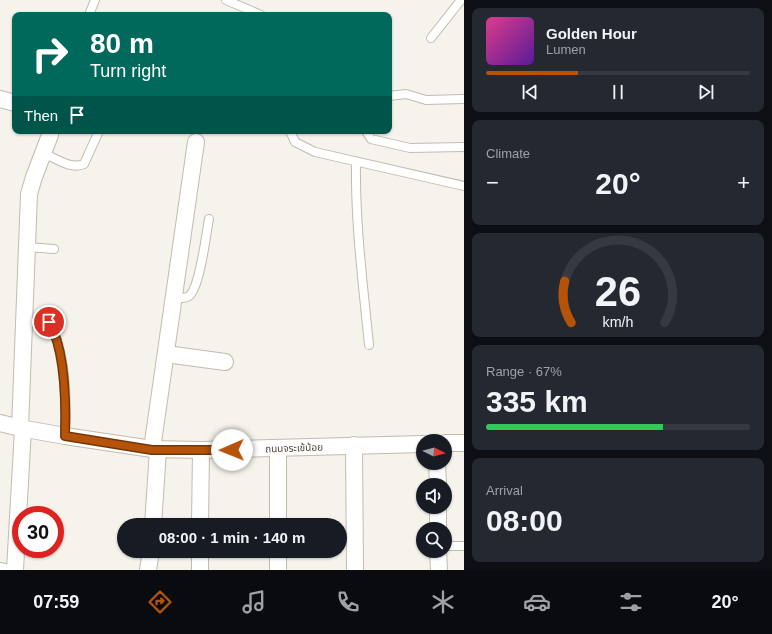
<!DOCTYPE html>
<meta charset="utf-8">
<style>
:root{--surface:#171b24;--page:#242831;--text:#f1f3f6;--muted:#9ea1a6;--line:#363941;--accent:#b45309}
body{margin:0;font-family:Helvetica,"Noto Sans Thai",sans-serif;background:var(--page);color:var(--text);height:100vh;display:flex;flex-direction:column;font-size:15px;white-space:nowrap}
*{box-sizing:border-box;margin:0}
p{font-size:13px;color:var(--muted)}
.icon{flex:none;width:22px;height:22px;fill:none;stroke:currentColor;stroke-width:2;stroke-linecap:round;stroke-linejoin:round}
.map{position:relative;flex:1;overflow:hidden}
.drawer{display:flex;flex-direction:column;gap:8px;padding:8px;background:#0d0f14;width:308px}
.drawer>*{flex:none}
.guide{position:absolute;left:12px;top:12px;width:380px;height:122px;border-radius:8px;box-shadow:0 1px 3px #0004;background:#00695c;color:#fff;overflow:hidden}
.needle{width:26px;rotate:96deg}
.fabs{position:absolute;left:416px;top:434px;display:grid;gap:8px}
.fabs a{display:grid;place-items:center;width:36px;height:36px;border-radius:50%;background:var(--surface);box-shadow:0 1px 3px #0004;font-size:20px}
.speed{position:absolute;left:12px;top:506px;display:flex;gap:8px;font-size:20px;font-weight:700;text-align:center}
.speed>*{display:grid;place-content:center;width:52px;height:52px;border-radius:50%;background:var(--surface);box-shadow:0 1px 3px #0004;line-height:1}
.speed .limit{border:6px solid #d22;background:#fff;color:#111}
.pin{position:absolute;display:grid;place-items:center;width:34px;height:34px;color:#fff;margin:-17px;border:2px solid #fff;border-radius:50%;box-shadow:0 1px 4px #0007}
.me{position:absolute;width:44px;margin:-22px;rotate:269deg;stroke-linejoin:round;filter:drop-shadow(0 0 3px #0008)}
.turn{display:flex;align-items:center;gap:14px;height:84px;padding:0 12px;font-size:18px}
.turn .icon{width:52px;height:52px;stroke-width:2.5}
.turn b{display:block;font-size:28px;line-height:34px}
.then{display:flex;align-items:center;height:38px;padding:0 12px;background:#0003;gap:8px;font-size:15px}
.big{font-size:30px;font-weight:700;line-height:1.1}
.drawer .tile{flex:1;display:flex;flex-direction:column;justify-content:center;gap:6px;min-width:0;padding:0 14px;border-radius:8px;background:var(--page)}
.drawer .dial{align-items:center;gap:0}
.dial svg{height:104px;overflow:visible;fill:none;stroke:var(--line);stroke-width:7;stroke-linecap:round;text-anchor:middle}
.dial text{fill:var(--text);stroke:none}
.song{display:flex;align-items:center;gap:12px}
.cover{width:48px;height:48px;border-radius:6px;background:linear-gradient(135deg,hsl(330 70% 55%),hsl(270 70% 35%))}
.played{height:4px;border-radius:2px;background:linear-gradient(90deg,var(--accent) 35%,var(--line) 35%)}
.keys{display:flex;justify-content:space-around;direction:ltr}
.heat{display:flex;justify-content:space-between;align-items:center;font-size:22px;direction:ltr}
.charge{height:6px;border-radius:3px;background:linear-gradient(90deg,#34c759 67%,var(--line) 0)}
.trip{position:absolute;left:117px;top:518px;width:230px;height:40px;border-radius:20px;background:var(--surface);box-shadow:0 1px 3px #0004;font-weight:700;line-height:40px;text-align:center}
.tab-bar{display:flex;height:64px;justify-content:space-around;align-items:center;background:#090b0e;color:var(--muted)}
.tab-bar .icon{width:28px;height:28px}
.tab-bar .selected{color:var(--accent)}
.tab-bar b{font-size:18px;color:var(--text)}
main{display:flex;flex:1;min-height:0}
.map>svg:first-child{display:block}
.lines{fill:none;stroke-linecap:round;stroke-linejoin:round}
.service-casing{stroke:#c2bbae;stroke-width:10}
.minor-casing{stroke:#c2bbae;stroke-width:18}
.service{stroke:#fff;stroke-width:8}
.minor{stroke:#fff;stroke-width:16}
.route-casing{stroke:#753606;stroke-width:10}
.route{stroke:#b45309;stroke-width:7}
.labels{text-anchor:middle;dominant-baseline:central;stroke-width:4;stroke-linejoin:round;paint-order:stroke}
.street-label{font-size:10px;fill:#4b4439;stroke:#fff}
</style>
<main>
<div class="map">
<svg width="464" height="570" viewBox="0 0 464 570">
<rect width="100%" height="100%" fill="#f6f3ec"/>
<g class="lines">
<defs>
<g id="service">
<path d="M226,0L261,15"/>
<path d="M89,15L95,0"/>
<path d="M431,38L461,0"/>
<path d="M389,96L406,94L426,100L464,99"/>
<path d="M290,131L295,142L315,152L464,186"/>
<path d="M366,131L371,139L410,148L464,147"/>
<path d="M43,153C55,158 71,170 84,164L99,131"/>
<path d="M356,162C355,223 363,284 369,345"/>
<path d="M27,247L54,249"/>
<path d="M174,298C179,298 185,299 189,296C200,288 206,234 209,219"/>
<path d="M49,322C66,350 67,403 65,436"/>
<path d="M445,546H464"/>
<path d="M0,567L15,570"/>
</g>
<g id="minor">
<path d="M0,99L15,103"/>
<path d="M166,354L225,362"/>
<path d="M0,423L20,428L65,436L152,449L201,450L423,444"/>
<path d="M20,428L29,194L34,177L50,135V131"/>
<path d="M445,443H464"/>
<path d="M354,445L355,570"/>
<path d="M152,449L196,142"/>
<path d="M437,463L438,485"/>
<path d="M438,507V529"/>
<path d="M153,525L158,450"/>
<path d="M200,525L201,450"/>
<path d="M278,525V449"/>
<path d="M278,551V570"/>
<path d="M438,551L439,570"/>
<path d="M15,570L23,429"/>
<path d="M148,570L151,551"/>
<path d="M200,570V551"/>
</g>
</defs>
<!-- service casing -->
<use href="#service" class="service-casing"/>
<!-- minor casing -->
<use href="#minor" class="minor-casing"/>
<!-- service -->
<use href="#service" class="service"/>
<!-- minor -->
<use href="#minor" class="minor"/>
</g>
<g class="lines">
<defs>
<path id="route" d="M49,322C66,351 66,403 65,436L152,450H232"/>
</defs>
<!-- route casing -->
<use href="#route" class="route-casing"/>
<!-- route -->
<use href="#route" class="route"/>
</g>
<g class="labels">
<!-- street labels -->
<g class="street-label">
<text transform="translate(294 448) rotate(-2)">ถนนจระเข้น้อย</text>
</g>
</g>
</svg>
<div class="fabs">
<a><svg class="needle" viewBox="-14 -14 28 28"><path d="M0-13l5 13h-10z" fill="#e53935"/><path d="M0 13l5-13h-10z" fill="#9ea1a6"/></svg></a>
<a><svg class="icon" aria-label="sound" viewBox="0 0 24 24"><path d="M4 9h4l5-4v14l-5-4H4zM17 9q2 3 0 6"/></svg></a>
<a><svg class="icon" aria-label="search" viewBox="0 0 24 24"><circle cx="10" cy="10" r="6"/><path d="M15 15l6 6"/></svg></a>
</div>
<div class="speed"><div class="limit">30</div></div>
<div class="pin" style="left:49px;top:322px;background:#d93025"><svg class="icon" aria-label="arrive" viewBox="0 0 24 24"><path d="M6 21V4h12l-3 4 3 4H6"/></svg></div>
<svg class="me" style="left:232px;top:450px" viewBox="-20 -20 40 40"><circle r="19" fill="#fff"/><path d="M0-13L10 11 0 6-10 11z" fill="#b45309"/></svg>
<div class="trip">08:00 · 1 min · 140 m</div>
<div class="guide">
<div class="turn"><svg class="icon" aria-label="right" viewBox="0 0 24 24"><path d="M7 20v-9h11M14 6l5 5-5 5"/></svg><div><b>80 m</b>Turn right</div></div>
<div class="then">Then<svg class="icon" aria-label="arrive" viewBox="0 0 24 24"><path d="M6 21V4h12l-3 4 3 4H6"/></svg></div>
</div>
</div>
<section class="drawer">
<div class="tile">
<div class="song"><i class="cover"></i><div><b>Golden Hour</b><p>Lumen</p></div></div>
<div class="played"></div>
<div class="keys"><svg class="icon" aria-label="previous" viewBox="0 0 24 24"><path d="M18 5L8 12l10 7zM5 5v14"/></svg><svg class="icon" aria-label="pause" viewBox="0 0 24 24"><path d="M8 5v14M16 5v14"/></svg><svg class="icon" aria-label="next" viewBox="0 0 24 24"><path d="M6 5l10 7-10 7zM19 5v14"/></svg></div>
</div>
<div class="tile"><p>Climate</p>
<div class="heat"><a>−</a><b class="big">20°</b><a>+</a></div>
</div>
<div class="tile dial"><svg viewBox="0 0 100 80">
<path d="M14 69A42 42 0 1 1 86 69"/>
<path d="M14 69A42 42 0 0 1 9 37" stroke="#b45309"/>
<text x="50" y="56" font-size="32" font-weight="700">26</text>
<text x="50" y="72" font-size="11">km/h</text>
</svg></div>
<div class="tile"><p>Range · 67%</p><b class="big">335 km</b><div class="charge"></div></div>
<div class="tile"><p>Arrival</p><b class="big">08:00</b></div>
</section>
</main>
<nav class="tab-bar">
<b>07:59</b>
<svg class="icon selected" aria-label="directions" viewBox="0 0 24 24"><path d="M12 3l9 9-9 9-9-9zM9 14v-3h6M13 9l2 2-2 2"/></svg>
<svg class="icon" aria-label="music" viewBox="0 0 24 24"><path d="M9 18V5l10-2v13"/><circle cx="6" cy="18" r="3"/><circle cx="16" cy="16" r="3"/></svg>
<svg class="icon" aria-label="phone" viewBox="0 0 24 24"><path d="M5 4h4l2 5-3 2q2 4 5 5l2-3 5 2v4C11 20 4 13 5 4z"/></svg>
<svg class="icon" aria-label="climate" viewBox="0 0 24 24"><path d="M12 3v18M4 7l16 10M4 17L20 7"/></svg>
<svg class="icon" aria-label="car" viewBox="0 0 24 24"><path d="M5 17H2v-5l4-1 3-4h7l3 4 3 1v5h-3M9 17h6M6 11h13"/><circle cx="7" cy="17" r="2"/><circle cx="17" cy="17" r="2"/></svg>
<svg class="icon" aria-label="filters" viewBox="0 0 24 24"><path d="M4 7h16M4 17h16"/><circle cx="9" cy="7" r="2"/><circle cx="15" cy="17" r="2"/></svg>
<b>20°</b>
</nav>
